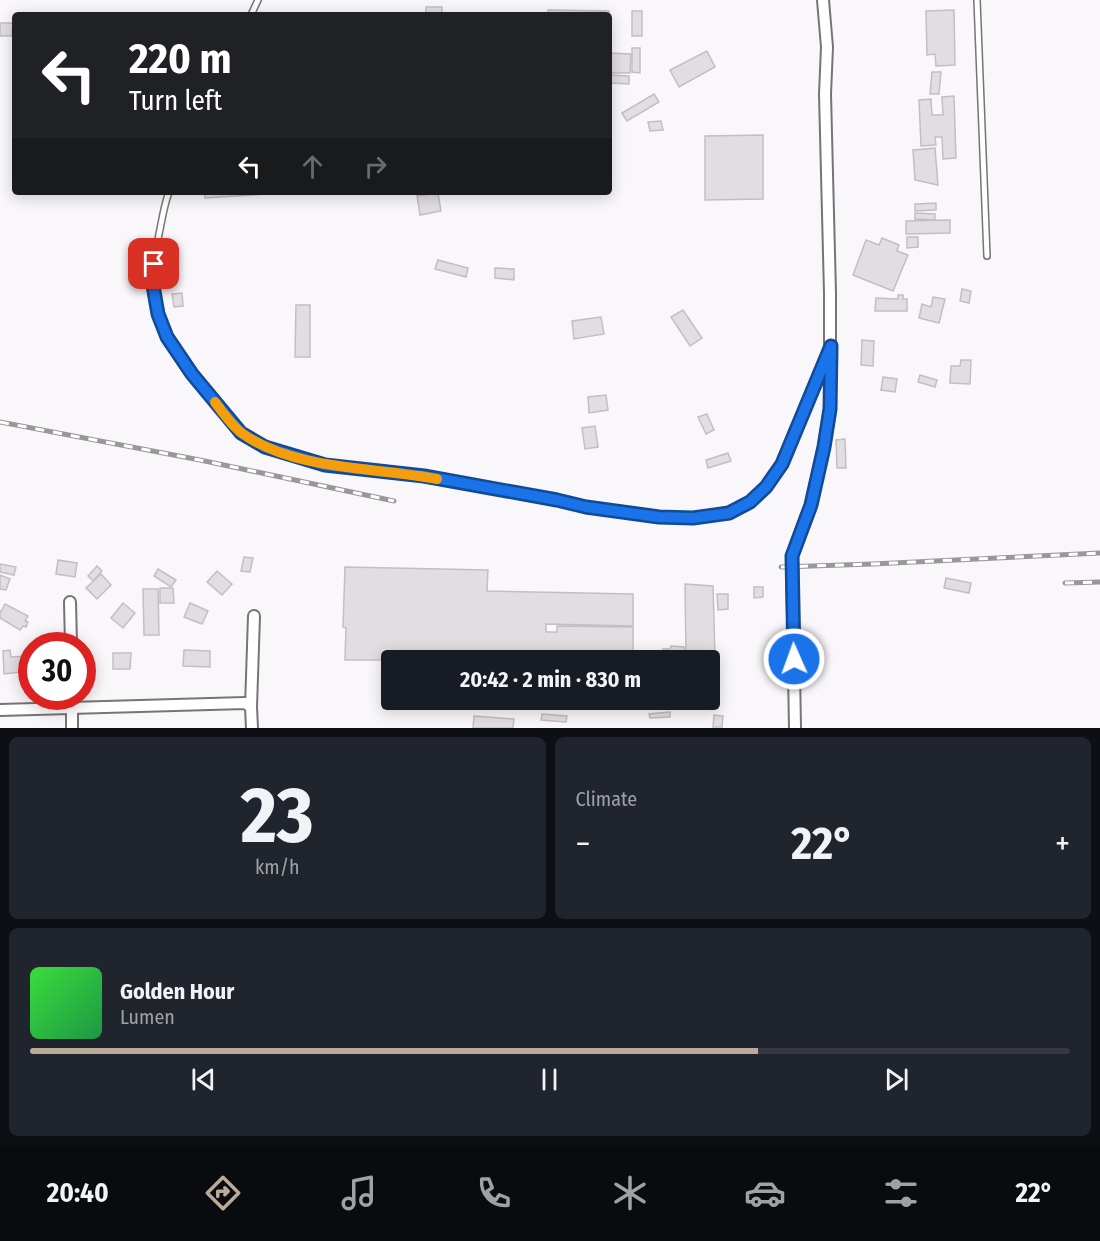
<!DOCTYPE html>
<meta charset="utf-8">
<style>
:root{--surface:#171b24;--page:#20242c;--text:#f1f3f6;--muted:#9ea1a6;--line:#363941;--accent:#baaa9b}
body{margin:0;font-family:"Fira Sans Condensed",sans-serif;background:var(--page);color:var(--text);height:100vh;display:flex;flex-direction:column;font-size:22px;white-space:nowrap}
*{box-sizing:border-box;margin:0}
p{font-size:20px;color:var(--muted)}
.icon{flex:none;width:33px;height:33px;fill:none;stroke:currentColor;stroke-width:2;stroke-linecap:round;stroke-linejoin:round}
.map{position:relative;height:728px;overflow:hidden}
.sheet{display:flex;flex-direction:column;gap:9px;padding:9px;background:#0d0f14;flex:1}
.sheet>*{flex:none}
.guide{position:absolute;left:12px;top:12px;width:600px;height:183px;border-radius:6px;box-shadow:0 3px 15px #0003;background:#202124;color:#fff;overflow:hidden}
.speed{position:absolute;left:18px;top:632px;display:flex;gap:12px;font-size:30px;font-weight:700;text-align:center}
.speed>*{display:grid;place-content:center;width:78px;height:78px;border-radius:50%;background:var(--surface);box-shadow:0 3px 15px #0003;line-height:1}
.speed .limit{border:9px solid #d22;background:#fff;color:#111}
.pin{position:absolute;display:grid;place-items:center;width:51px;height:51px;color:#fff;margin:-26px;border-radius:12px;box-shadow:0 3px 9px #0006}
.me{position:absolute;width:66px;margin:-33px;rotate:358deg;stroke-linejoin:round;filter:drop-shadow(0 0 4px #0008)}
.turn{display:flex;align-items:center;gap:21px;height:126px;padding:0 18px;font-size:27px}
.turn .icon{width:78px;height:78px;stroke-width:2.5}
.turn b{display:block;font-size:42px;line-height:51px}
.lanes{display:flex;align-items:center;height:57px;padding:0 18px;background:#0003;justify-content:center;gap:30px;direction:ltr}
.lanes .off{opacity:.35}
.big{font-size:45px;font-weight:700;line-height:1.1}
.sheet .widget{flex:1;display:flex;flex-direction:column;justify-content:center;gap:9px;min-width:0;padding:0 21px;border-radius:9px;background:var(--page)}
.sheet .dial{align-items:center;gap:0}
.dial b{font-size:78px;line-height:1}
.song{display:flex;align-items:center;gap:18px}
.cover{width:72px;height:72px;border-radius:9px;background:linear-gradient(135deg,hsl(120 70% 55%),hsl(140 70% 35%))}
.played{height:6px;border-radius:3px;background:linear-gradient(90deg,var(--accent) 70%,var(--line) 70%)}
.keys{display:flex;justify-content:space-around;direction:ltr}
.heat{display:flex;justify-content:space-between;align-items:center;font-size:33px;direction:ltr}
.sheet .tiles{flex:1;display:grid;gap:9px;grid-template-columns:1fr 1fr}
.widget:last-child{grid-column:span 2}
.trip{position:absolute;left:381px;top:650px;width:339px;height:60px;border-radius:6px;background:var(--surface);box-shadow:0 3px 15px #0003;font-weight:700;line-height:60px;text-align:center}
.dock{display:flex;height:96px;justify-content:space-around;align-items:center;background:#090b0e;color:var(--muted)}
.dock .icon{width:42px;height:42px}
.dock .current{color:var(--accent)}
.dock b{font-size:27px;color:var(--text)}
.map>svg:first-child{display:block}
.building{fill:#e2dde0;stroke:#c3bec1;stroke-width:1.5}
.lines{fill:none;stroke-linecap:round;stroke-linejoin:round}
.lane-casing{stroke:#777478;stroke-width:8}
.street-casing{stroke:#777478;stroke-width:14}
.lane{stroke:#fff;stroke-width:5}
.street{stroke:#fff;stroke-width:10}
.rail-casing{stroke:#999799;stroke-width:5}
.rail{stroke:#fff;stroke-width:3;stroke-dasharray:9;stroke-linecap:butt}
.route-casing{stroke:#114b97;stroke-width:15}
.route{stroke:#1a73e8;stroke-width:10}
.slow{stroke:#f59e0b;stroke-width:10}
</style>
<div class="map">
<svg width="1100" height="728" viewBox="0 0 1100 728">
<rect width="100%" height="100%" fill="#faf7fb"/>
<!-- building -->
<g class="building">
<rect x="426" y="7" width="16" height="8"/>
<path d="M548,10L609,11V27V15H548Z"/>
<path d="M954,10L955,65L936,66L935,54L927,55L926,11Z"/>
<rect x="632" y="11" width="10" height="25"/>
<path d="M0,23H13L12,36H0Z"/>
<path d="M632,48H640V73L632,72Z"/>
<path d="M707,51L715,67L679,87L670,70Z"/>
<path d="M609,53L631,54L630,73H609Z"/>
<path d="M932,72H941L939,94H930Z"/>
<path d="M609,75L629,76V84L609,83Z"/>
<path d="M654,94L659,102L627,121L622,113Z"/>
<path d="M954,96L956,158L943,159L942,137H935L936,145L921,146L919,100L931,99L932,115H943L942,97Z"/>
<path d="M661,121L663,130L650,131L648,122Z"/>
<path d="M763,135V199L705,200V136Z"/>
<path d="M935,148L938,185L915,180L913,150Z"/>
<path d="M205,192H299L205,198Z"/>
<path d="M438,193L441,211L420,215L417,196Z"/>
<path d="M936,203V210L915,211V204Z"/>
<path d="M915,213L935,214V220L915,219Z"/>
<path d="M950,220V233L906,234V221Z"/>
<path d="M907,237H918V247L907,248Z"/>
<path d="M882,238L899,245L897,251L908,255L893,291L853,275L866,240L879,245Z"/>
<path d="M438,260L468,268L466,277L435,269Z"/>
<path d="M495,268L514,269V280L495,278Z"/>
<path d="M962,289L971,291L969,303L960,301Z"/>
<path d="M182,293L183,306L174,307L172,294Z"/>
<path d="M898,295H903V299H907V311H875L876,298L898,299Z"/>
<path d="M933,297L945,299L939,323L919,318L922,304L931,307Z"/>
<path d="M296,305H310V357H295Z"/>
<path d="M683,310L702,338L690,346L671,317Z"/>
<path d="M601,317L604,334L574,339L572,321Z"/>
<path d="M862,340L874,341L873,366L861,365Z"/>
<path d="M961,360H971L970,384L950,383L951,366H960Z"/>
<path d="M920,375L937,380L935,387L918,382Z"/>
<path d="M883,377L897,379L895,392L881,390Z"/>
<path d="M606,395L608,410L589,413L588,397Z"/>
<path d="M707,414L714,430L706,434L698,417Z"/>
<path d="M595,426L598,447L585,449L582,428Z"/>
<path d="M845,439L846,468H837L836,440Z"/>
<path d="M728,453L731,461L708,468L706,460Z"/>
<path d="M244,557L253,558L250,572L241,571Z"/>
<path d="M58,560L77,563L75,577L56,574Z"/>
<path d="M0,564L16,567L14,575L0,572Z"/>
<path d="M97,566L102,571L93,581L88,576Z"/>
<path d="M345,567L488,570L487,591L633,594V626L546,624V632H557V626L633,627V659L568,658V660H345L346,628L343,627Z"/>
<path d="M158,569L176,580L171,587L154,576Z"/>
<path d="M217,571L232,584L222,595L207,582Z"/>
<path d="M101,574L111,585L97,599L86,588Z"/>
<path d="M0,575L10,579L6,590L0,589Z"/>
<path d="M946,578L971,583L969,593L944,588Z"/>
<path d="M685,584L713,586L715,657L686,655Z"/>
<path d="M754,587H763V597L754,598Z"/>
<path d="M160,588H173L174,603H160Z"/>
<path d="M143,589H158L159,635H144Z"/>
<path d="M717,594H728V609L718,610Z"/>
<path d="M123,603L135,613L123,628L111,618Z"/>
<path d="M190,603L208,611L202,624L184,617Z"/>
<path d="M5,604L28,616L25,621L28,622L26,627L23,626L20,630L0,618V613Z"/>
<path d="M671,646L684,647V657L670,656V653H663V649H670Z"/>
<path d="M10,650L11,657L29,656L30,671L4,674L3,651Z"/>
<path d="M184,650L210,651V667L183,666Z"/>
<path d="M113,653H131L130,669H113Z"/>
<path d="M382,667H392V677L382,678Z"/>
<path d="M670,712V717L650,718L649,714Z"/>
<path d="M542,714L567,716L566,722L541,720Z"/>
<path d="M714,715L723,716L722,727H713Z"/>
<path d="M474,716L514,719L513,728H473Z"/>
</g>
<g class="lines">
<defs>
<g id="lane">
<path d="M977,0L987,256"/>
<path d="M251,15L258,0"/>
<path d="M169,192C164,205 162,220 159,234C144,308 165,340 210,396C226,416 241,437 266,447C315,468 369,469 421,476C456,481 491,489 526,495C590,505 688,537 747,504C784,483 811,396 827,357"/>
</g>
<g id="street">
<path d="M70,602L71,645"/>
<path d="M72,696V728"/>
<path d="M251,707L254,616"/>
<path d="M0,710L245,703L251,707L252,728"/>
<path d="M795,728L792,556L811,505L824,447L830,409V293L825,94L827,47L823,0"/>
</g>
</defs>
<!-- lane casing -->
<use href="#lane" class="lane-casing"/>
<!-- street casing -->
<use href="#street" class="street-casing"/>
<!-- lane -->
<use href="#lane" class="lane"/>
<!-- street -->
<use href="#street" class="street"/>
<defs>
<g id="rail">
<path d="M0,422L200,460L394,501"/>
<path d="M781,567L873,564L1100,553"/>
<path d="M1065,583L1100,582"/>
</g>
</defs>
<!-- rail casing -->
<use href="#rail" class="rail-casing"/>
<!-- rail -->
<use href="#rail" class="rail"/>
</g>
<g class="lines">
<defs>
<path id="route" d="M154,264L152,279L155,297L158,314L167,337L192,374L241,433L265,447L325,465L424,476L557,500L586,507L659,517L693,518L729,513L750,502L766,487L782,464L831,346L830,409L824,447L811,505L792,556L794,659"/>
</defs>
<!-- route casing -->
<use href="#route" class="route-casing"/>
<!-- route -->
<use href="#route" class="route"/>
<!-- slow -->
<path class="slow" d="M215,402C223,413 232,426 243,434C296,471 375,467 437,479"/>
</g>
</svg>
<div class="speed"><div class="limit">30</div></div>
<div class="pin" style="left:154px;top:264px;background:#d93025"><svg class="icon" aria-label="arrive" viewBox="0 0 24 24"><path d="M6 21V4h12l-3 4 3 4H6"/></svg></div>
<svg class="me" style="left:794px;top:659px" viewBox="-20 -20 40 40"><circle r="17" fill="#1a73e8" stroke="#fff" stroke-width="3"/><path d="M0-11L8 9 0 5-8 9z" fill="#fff"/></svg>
<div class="trip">20:42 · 2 min · 830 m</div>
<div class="guide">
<div class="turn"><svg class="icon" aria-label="left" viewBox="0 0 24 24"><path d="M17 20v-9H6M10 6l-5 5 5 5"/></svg><div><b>220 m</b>Turn left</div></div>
<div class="lanes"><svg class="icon" aria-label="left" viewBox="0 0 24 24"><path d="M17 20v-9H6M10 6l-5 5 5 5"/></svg><svg class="icon off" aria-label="ahead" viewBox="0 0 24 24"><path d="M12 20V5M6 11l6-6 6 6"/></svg><svg class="icon off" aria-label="right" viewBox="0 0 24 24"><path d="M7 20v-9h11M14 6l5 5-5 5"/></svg></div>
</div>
</div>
<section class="sheet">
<div class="tiles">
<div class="widget dial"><b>23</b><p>km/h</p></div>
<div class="widget"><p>Climate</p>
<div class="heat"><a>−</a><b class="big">22°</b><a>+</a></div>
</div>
<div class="widget">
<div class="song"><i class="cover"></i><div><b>Golden Hour</b><p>Lumen</p></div></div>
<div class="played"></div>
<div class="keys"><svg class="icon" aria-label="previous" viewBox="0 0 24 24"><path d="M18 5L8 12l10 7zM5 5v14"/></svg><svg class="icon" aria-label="pause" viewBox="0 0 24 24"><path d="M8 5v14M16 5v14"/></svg><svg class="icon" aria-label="next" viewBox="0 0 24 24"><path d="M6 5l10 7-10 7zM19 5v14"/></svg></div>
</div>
</div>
</section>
<nav class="dock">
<b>20:40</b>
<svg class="icon current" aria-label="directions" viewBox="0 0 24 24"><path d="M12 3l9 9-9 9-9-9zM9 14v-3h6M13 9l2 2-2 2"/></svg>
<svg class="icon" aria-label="music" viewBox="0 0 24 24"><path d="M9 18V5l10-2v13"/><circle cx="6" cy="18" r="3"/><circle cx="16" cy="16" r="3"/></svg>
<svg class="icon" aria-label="phone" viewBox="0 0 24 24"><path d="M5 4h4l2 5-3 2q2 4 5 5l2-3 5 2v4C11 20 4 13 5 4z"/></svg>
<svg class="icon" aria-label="climate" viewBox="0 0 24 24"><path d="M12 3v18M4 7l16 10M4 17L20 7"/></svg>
<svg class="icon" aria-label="car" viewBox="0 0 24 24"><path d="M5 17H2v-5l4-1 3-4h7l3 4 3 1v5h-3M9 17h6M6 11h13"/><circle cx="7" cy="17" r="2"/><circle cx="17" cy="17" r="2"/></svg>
<svg class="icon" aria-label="filters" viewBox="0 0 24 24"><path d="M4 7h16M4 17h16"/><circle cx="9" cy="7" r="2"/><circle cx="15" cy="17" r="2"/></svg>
<b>22°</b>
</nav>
